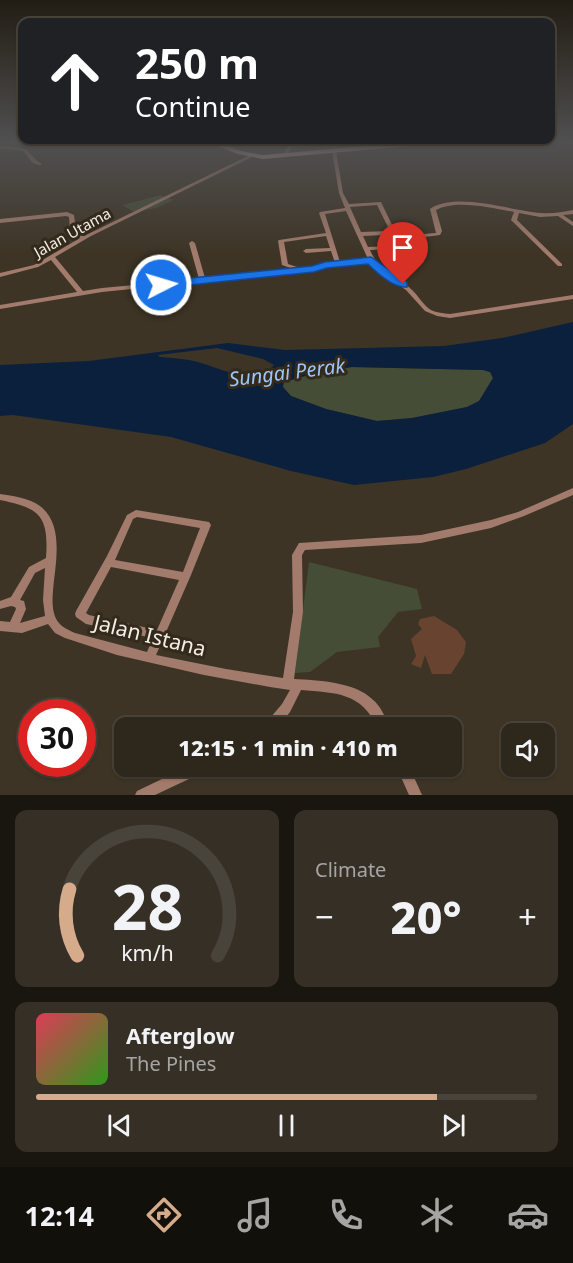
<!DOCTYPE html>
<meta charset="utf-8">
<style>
:root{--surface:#2e271c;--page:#362f25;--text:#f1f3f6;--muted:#a7a5a3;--line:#49443b;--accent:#d6ab8b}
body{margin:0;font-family:"Noto Sans",sans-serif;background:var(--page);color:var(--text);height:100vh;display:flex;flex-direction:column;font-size:22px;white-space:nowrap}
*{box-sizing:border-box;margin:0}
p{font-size:20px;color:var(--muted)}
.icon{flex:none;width:33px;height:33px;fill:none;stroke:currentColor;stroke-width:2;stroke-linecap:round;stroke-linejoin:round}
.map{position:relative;height:795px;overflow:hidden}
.side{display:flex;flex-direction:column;gap:15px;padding:15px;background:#19150f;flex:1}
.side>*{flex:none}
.top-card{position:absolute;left:18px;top:18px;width:537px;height:126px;border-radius:12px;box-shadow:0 2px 4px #0004,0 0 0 2px var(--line);background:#202124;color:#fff;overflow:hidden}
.tools{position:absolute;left:501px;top:723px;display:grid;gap:12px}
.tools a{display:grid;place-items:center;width:54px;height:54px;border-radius:12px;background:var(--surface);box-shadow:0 2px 4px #0004,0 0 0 2px var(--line);font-size:30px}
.speed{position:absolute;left:18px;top:699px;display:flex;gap:12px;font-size:30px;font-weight:700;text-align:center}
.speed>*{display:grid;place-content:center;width:78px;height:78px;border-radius:50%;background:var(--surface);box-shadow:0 2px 4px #0004,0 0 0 2px var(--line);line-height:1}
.speed .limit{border:9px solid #d22;background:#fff;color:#111}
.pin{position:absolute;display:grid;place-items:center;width:51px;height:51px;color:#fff;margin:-62px -26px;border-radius:50% 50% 50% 0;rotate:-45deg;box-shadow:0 0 6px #0007}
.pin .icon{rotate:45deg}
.me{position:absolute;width:66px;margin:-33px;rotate:85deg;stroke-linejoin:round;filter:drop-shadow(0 0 4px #0008)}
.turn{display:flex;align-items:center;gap:21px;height:126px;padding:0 18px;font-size:27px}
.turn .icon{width:78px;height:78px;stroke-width:2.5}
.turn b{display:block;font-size:42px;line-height:51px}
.big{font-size:45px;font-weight:800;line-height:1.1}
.side .tile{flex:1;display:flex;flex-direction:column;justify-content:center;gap:9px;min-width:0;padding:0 21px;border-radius:12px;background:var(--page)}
.side .dial{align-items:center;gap:0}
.dial svg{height:156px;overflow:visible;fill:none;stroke:var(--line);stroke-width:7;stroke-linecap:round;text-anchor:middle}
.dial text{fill:var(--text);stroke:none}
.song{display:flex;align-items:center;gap:18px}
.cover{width:72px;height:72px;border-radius:9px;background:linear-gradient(135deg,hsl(350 70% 55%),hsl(110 70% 35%))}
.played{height:6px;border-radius:3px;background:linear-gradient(90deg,var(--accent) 80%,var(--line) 80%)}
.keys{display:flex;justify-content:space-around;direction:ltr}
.heat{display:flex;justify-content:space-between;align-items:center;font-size:33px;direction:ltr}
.side .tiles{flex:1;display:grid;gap:15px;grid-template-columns:1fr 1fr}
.tile:last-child{grid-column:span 2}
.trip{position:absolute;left:114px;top:717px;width:348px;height:60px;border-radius:12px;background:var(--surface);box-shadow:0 2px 4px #0004,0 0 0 2px var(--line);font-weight:800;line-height:60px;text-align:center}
.menu{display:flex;height:96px;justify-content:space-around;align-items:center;background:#12100b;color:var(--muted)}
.menu .icon{width:42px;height:42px}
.menu .active{color:var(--accent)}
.menu b{font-size:27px;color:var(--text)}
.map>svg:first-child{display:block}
.green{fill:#454d36}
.water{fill:#0a203c;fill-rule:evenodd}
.building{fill:#684330}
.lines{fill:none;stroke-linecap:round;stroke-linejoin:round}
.minor{fill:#a27b6c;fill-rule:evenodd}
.major{fill:#f8c7b5;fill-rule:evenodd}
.route{fill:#1a73e8;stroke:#114b97;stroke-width:1.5}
.labels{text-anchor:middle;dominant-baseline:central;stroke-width:6;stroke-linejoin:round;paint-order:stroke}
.far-street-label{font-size:15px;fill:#f4efe5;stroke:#332a1b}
.water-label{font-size:20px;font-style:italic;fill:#9bc5fc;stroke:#332a1b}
.near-street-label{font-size:21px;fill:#f4efe5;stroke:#332a1b}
</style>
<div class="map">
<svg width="573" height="795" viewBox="0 0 573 795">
<rect width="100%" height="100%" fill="#3d3425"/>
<!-- green -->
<g class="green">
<path d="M161,195L174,200L156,208L134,212L122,205Z"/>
<path d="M352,367L483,370L490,372L493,378L479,401L467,407L412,418L377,421L326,409L291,396L282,387L284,382L319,372Z"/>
<path d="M309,562L417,589L422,609L398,612L378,637L380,647L337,652L310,672L295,673Z"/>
</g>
<!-- water -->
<path class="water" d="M573,322V424L545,443L466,469L433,477L354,485L291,471L171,437L13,415L0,416V365L89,361L228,343L285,350L444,346L502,338ZM217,348L263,359L274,365C255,387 220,368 198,362C186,359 173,358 160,357L158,355ZM352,367L483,370L490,372L493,378L479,401L467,407L412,418L377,421L326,409L291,396L283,387L284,382L319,372Z"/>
<!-- building -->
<path class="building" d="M434,616L457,630L466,642L464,654L451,674H432L425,655L421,668L411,664L416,656L411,639L422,629L418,624L420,619Z"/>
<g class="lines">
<!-- minor -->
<g class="minor">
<path d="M290,143H294L286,157H282V156Z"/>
<path d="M0,146L26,149L37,161L42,164L40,165L33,163L23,151L0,148Z"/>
<path d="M334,150L336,151L343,193L349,204L381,202L395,231H408L411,235L436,233L430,209C455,191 512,211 541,213C552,214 562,212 573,210V214L563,215L573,222V226L558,216L540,217L519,213L517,220L562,264V266H558L512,221L511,220L514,212C492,208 456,199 436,210L442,231L440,235L409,239L407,238L404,234L363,236L368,247L415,245V247L413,248L370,250C380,273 395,274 411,289C418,295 423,305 431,310C437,313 443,313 450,314L573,295V299L450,318L437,316L425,311L406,290L378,271L370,262L323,268L314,271L206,282L203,283L201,282L102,292L0,309V305L77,292L51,260L38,267L0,277V273L34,265L80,238L70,231L69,217L66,216L0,223V219L67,212L74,215L76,230L84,236L250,155L252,156V157L91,236L55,257L83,291L102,288L199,279L189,243L192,241L195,243L205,278L293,269L282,265L278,241L279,240L326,233L319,213L320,212L345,208L339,193L332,151ZM377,205L390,231L361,232L350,207ZM346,211L368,259L340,262L325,214ZM326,236L330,248L306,249L303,251L306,253L331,251L335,263C322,264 310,268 297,269V267L288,264L284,242Z"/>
<path d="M573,488V495L524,516L491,528L421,543L305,550L302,555L303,612L294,679C317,680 355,682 372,699C381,706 385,717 390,728H378C361,692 336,693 301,690L290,712L278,727L263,728L265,724L282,704L290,690L270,687L204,675L117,655L65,638L55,633L48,624L22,633L0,631V621L10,622L16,609L15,607L11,606L0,609V601L11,597L29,567L46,558C49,516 40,508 0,500V494C13,496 29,498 40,506C65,525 55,565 53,591C52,601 52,615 59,623C63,628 69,630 75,633L147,652L153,638L86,624L76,617L75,614L76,611L107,556L127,515L136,510L209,522L211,525L191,575L156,655L226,669L283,678L293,612L292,555L299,543L421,535L491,520L518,512ZM137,517L200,528L183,572L115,560L133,519ZM111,567L179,580L157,630L89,615L86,613ZM45,568L43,600L45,616L20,623L26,609L24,601L20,600L35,573Z"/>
<path d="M189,766H210L208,770L155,795H135L137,791Z"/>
<path d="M396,766H409L422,795H409Z"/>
</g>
<!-- major -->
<path class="major" d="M210,143H219L241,151L263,155L400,143H424L421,145L263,159L238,154Z"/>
</g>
<!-- sky -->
<linearGradient id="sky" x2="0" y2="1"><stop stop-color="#221d14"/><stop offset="0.56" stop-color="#515051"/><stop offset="1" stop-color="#515051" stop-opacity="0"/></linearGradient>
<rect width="573" height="254" fill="url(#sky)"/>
<!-- route -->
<path class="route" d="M371,257L407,282V287C394,288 377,273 368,264L327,268L314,272L161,288L155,285L161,281L312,266L325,262Z"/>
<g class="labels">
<!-- far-street labels -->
<g class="far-street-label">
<text transform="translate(72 232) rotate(-29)">Jalan Utama</text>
</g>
<!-- water labels -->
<g class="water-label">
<text transform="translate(287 372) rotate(-7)">Sungai Perak</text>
</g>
<!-- near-street labels -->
<g class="near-street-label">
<text transform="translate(150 635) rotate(14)">Jalan Istana</text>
</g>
</g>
</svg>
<div class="tools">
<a><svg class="icon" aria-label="sound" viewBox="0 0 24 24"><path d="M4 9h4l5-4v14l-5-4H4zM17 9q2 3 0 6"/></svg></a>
</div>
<div class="speed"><div class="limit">30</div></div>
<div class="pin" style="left:403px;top:284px;background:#d93025"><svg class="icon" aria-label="arrive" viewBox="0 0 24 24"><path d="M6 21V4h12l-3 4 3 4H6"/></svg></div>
<svg class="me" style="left:161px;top:285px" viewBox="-20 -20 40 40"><circle r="17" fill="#1a73e8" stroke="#fff" stroke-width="3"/><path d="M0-11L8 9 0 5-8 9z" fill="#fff"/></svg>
<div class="trip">12:15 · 1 min · 410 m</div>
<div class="top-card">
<div class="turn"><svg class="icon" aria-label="ahead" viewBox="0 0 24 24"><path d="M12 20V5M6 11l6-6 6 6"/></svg><div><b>250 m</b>Continue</div></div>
</div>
</div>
<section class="side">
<div class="tiles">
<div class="tile dial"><svg viewBox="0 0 100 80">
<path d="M14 69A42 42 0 1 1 86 69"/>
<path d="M14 69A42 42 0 0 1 10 35" stroke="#d6ab8b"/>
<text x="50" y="56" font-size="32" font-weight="700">28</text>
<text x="50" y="72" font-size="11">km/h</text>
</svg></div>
<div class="tile"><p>Climate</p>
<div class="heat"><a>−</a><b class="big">20°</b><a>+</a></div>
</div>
<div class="tile">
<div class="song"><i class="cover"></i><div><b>Afterglow</b><p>The Pines</p></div></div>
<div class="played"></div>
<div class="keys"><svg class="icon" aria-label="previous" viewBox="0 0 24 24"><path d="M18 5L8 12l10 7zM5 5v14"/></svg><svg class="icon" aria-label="pause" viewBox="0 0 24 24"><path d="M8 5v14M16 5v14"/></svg><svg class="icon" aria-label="next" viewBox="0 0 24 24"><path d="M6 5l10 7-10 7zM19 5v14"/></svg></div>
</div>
</div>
</section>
<nav class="menu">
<b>12:14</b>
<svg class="icon active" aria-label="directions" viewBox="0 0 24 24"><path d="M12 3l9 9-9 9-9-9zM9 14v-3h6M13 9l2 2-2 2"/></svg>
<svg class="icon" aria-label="music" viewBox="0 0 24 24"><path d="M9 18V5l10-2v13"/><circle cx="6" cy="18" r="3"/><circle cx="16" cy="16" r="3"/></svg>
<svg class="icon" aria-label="phone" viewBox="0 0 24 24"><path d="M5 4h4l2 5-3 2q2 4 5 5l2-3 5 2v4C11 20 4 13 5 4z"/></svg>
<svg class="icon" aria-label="climate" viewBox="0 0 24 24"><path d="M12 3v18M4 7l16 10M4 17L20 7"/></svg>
<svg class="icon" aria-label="car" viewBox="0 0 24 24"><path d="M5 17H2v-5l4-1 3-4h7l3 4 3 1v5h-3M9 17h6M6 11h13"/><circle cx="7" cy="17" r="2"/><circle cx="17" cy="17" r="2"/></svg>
</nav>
